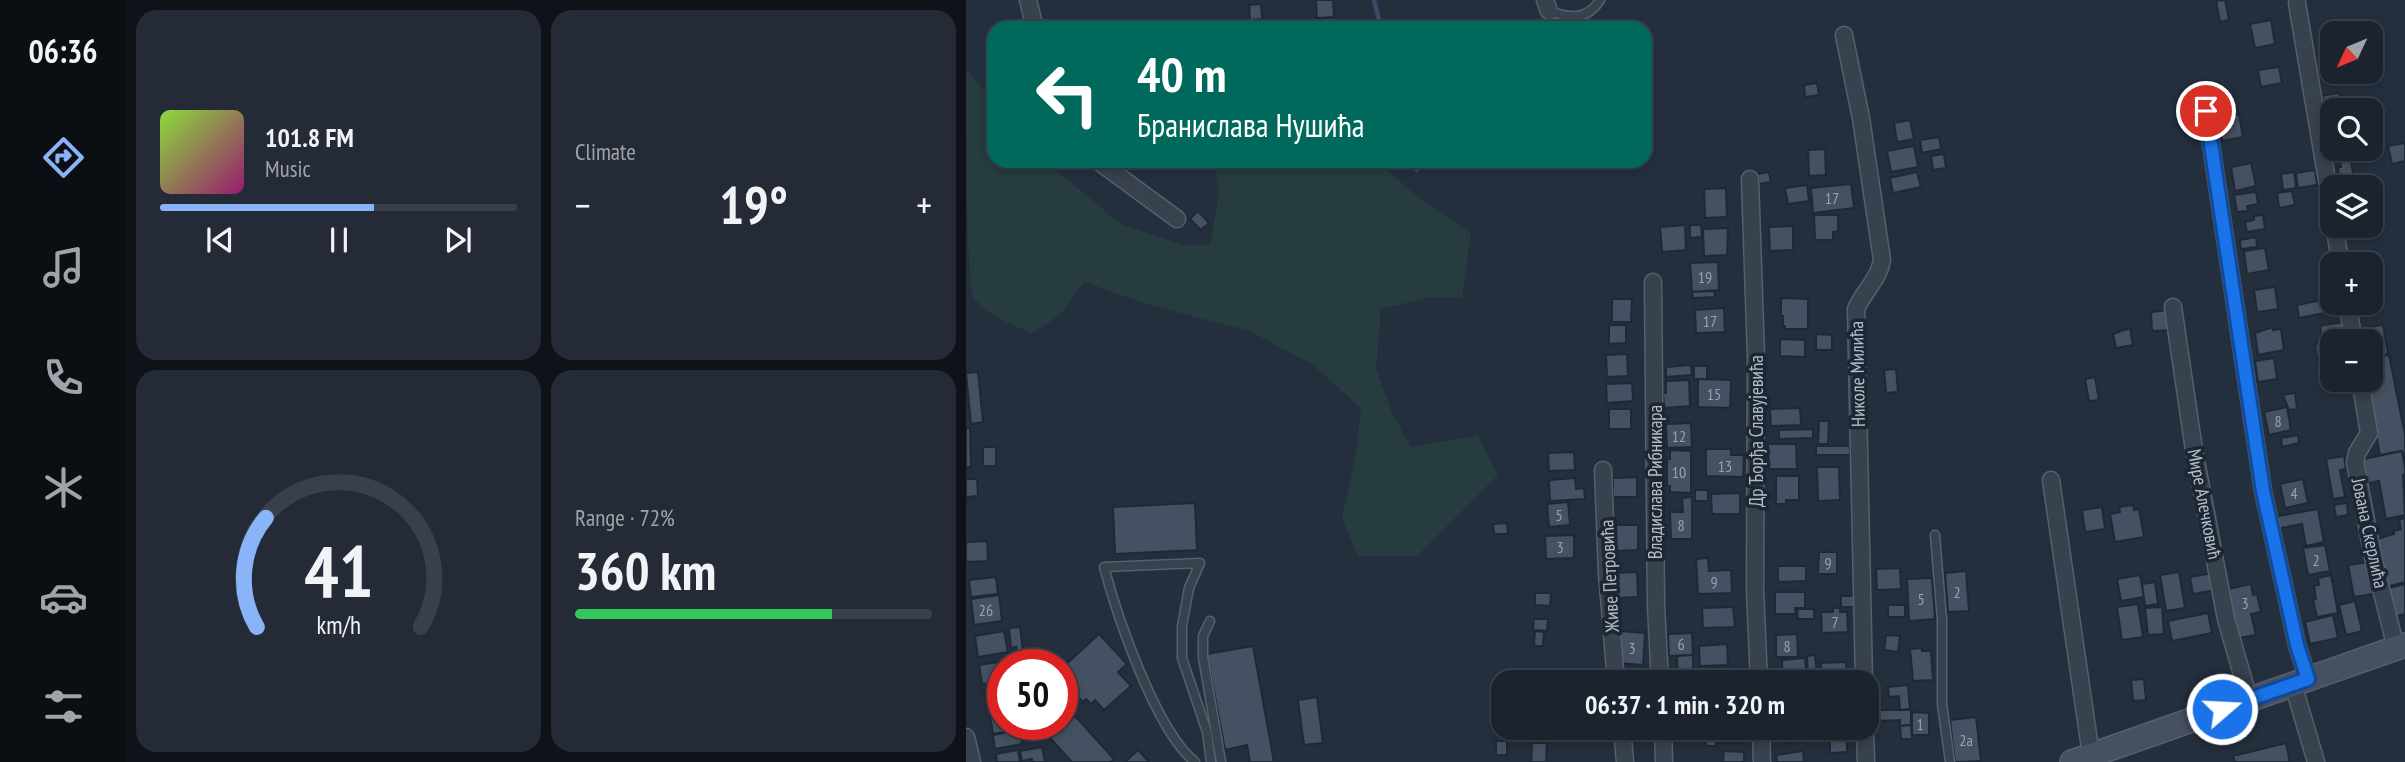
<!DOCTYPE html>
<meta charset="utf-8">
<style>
:root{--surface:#1b232e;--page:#242b36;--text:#f1f3f6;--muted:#a0a4aa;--line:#39404a;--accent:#8ab4f8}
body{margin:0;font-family:"PT Sans Narrow",sans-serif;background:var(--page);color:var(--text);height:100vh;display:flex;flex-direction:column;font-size:26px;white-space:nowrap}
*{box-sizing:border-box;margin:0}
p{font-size:23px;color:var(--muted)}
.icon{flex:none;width:38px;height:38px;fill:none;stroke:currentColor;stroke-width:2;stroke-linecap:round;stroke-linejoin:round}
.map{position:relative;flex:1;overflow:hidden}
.panel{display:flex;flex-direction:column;gap:10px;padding:10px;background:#0f1319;width:840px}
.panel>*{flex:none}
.top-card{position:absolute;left:21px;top:21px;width:665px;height:147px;border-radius:21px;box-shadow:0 4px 10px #0003,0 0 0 2px var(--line);background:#00695c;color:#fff;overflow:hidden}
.needle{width:46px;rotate:226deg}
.fabs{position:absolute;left:1354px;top:21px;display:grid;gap:14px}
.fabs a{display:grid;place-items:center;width:63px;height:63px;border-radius:14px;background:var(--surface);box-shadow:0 4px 10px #0003,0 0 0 2px var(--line);font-size:35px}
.speed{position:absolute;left:21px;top:649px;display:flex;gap:14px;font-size:35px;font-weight:700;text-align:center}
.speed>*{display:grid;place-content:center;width:91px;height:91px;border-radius:50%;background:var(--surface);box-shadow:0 4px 10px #0003,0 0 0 2px var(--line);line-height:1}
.speed .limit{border:10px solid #d22;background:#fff;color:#111}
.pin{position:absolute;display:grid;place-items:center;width:60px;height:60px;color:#fff;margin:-30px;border:4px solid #fff;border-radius:50%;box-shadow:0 2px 7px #0007}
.me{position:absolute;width:77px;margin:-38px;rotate:71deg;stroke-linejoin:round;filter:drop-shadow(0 0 5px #0008)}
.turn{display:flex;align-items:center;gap:24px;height:147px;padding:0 35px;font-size:32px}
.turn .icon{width:91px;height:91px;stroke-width:2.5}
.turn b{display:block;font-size:49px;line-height:60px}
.big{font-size:52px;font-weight:800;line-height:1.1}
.panel .card{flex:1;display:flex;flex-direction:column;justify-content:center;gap:10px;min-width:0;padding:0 24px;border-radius:21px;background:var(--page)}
.panel .dial{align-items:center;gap:0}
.dial svg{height:182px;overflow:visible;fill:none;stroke:var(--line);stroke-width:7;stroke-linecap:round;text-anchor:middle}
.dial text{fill:var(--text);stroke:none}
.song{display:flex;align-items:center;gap:21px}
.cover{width:84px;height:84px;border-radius:10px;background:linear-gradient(135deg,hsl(90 70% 55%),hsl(320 70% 35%))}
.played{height:7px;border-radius:4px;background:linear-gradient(90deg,var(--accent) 60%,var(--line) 60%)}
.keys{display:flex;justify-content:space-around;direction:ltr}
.heat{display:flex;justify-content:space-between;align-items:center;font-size:38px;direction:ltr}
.charge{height:10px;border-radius:5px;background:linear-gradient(90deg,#34c759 72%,var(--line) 0)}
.panel .tiles{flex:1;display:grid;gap:10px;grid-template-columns:repeat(2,1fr)}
.trip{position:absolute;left:525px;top:670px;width:388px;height:70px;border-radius:21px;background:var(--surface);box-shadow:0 4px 10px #0003,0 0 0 2px var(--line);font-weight:800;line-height:70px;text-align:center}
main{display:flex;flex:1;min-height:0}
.dock{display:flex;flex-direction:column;width:126px;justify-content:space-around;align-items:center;background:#0b0e12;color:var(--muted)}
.dock .icon{width:49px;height:49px}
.dock .active{color:var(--accent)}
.dock b{font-size:32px;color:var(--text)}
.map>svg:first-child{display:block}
.green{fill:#263c3f}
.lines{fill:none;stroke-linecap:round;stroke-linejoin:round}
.stream{stroke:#394c67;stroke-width:4.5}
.building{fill:#455162;stroke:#1f2835;stroke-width:2}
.lane-casing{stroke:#565f6c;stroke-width:11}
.street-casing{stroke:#565f6c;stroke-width:19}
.secondary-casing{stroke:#565f6c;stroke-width:26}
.lane{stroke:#38414e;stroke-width:8}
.street{stroke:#38414e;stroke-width:16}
.secondary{stroke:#465061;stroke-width:23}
.route-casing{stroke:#114b97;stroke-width:18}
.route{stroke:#1a73e8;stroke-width:12}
.labels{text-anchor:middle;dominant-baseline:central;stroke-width:7;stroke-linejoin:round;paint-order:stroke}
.number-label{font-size:16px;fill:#98a1af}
.street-label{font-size:19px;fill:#b4bcc9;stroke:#1d2633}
</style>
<main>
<nav class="dock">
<b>06:36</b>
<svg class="icon active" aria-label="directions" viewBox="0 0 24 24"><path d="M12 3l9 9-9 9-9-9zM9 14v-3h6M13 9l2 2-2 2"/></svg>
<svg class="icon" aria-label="music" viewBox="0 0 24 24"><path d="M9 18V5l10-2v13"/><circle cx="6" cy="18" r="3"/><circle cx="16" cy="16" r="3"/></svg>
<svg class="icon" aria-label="phone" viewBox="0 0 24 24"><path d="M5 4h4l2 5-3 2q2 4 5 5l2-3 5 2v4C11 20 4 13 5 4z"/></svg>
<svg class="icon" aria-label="climate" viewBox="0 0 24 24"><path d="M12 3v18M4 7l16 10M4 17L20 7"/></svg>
<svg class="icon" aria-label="car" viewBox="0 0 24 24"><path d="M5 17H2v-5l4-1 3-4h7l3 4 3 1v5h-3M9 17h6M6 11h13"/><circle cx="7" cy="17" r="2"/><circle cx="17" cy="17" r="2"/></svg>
<svg class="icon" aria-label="filters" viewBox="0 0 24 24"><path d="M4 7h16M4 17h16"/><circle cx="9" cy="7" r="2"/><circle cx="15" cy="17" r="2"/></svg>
</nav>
<section class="panel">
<div class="tiles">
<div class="card">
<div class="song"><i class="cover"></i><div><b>101.8 FM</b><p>Music</p></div></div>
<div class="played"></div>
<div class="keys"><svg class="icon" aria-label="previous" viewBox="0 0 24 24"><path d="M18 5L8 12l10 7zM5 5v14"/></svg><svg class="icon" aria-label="pause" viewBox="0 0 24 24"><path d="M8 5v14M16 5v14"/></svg><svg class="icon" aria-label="next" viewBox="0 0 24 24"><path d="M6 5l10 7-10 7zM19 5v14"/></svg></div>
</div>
<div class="card"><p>Climate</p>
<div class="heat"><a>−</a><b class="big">19°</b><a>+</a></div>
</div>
<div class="card dial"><svg viewBox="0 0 100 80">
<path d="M14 69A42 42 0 1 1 86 69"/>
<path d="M14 69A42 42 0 0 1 18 21" stroke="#8ab4f8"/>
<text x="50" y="56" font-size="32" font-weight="700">41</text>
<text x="50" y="72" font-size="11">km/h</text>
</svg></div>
<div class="card"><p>Range · 72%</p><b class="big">360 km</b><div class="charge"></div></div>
</div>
</section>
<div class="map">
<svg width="1439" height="762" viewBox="0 0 1439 762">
<rect width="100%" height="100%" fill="#242f3e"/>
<!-- green -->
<path class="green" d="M0,70L28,102V161H79L156,225L217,245H244L253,193L248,161H415C437,191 475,212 505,233L496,298L465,297L415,309L410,369L426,413L445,447L512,436L532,475L451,556H392L376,518L390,455L395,408L346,364L281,330L187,306L118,282L94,315L66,333C45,324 21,316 7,297C0,278 0,104 0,70Z"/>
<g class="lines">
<!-- stream -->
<g class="stream">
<path d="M408,0L415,28"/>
<path d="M448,161L451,170"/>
</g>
</g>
<!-- building -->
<g class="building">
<path d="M350,0H367L368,17L351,18Z"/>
<path d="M1259,0L1263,20L1254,22L1250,1Z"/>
<path d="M295,4L296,19L284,20L283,5Z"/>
<path d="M1305,20L1309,44L1289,48L1284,24Z"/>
<path d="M1313,67L1316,83L1295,87L1292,70Z"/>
<path d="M851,83L853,95L839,97L838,85Z"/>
<path d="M1373,93L1377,110H1367V113L1362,114L1356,96Z"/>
<path d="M1273,114L1277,137L1256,141L1252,118Z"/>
<path d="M944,120L948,139L931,142L928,123Z"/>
<path d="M973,137L975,149L956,153L954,140Z"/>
<path d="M1439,143V161L1426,164L1422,146Z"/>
<path d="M948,146L952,167L925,172L921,151Z"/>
<path d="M859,149L860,175L843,176L842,150Z"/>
<path d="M978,154L980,168L967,170L965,156Z"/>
<path d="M1384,157L1389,183L1372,186L1370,174H1373L1372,167H1375L1373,159Z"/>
<path d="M1285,163L1290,186L1269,191L1265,167Z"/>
<path d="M1349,170L1351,185L1332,188L1330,173Z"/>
<path d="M803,172L805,182L793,184L792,174Z"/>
<path d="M951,172L955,187L927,193L924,178Z"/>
<path d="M1328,172L1330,188L1317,190L1315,174Z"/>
<path d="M885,184L888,208L847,213L845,188Z"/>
<path d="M841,185L843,201L822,204L819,188Z"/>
<path d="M760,188L761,217L739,218L738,189Z"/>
<path d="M1326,191L1329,205L1313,208L1311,193Z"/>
<path d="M1290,192L1292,204L1281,206L1282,211L1271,212L1268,195Z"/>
<path d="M232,211L243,223L235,230L224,219Z"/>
<path d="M848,215H872V231L867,232V240H849Z"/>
<path d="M1297,215L1299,229L1281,232L1279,222L1288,220V216Z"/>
<path d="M719,225L720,250L696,252L694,227Z"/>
<path d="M724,225H735L736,237L724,238Z"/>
<path d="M827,226V250L804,251L803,227Z"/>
<path d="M762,228L761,255L738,256L737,229Z"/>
<path d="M1290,237L1291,247L1275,249L1274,240Z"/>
<path d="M1299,248L1303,270L1281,274L1278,251Z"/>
<path d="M752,262L753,290L726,292L724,263Z"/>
<path d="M1309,287L1312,309L1291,312L1288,290Z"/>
<path d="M1410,287L1413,304L1398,307L1397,303H1405V288Z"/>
<path d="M748,291L749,297L727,298L726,292Z"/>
<path d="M815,298L842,299V329H819V326H817V316H815Z"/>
<path d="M646,299H666L665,322H646Z"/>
<path d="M1362,299L1364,312L1333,318L1331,305Z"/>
<path d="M758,308L759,332L730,333L729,310Z"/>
<path d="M1203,310L1205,330L1186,331L1185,312Z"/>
<path d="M1377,322L1379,334L1356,338L1354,326Z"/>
<path d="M643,325H660V343L643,344Z"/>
<path d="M1417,325L1422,354L1405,357V341H1401L1399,328Z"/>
<path d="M1307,327V330L1315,329L1318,350L1292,355L1289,333Z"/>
<path d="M1164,328L1167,345L1150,348L1147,334Z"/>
<path d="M850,334L866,335V350H850Z"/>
<path d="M814,339L839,340V357L814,356Z"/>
<path d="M1367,342V362L1352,364L1349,344Z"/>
<path d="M661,354L662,376L641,377L640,355Z"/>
<path d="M1423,355L1439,435V463L1436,451L1414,455L1399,380H1405V358Z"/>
<path d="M1308,358L1311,379L1292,382L1289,361Z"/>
<path d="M725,365L726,375L700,377V367Z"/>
<path d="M728,366H741V380L728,379Z"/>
<path d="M930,369L932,392L920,393L918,370Z"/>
<path d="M12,372L17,422L5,424L0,373Z"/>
<path d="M1129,377L1133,400L1123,401L1119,379Z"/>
<path d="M732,379L765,380L764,408L732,407Z"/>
<path d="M723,380L724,406L698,408L697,393H700V381Z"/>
<path d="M666,383L667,401L641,403L640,384Z"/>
<path d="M1329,393L1331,409L1323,410L1317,395Z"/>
<path d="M1321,407L1325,430L1303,435L1298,412Z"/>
<path d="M834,408L835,425L805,426L804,409Z"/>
<rect x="643" y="409" width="22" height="20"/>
<path d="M853,421H863L862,444H852Z"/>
<path d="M725,423L726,447L701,448L700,424Z"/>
<path d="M0,428H4L5,467H0Z"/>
<path d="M847,429V438L813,439V430Z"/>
<path d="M1332,435L1333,443L1316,447L1315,438Z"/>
<path d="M802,444H830L831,469H803Z"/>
<rect x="850" y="446" width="34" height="9"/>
<rect x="17" y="447" width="13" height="19"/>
<path d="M740,449H765V455H778L777,477L740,476Z"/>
<path d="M704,450L725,451V493L704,492V486H701V459H704Z"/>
<path d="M1436,451L1439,468V475H1437L1439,515L1420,519L1413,481L1398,484L1393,460Z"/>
<path d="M608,452L609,470L583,471L582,453Z"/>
<path d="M1378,456L1380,469L1374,470L1379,497L1367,499L1360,459Z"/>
<path d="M851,467H873L874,500L852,501Z"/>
<path d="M810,476H833V500H820V504H810Z"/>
<path d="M671,477V497H647V478Z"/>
<path d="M609,478L610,489L618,488L619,499L584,501L583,480Z"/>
<path d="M0,479H11L12,496L2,497V501L0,502Z"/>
<path d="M1337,479L1342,503L1319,508L1314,484Z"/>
<rect x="729" y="490" width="13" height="11"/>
<path d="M774,493V514H746L745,494Z"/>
<path d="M726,497V539H705L704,512H717L716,498Z"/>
<path d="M602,502L604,525L583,527L581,504Z"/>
<path d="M229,503L231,550L149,554L147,507Z"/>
<path d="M1381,503L1382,515L1370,517L1368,505Z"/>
<path d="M1167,505L1168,510L1173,509L1178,537L1149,542L1144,514L1154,512L1153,507Z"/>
<path d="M1136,507L1139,529L1119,532L1116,510Z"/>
<path d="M1352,509L1358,542L1340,546L1336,524L1310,529L1308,517Z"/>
<path d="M1439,518V582L1420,587L1408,540L1428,534V531L1435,529L1433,520Z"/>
<path d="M541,523L542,534H528L527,524Z"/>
<path d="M644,525H672V550L645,551Z"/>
<path d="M608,535V558L580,559L579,536Z"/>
<path d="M21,541L22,561L0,562V542Z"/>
<path d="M1359,545L1364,571L1342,575L1337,548Z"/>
<path d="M853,552H871V574H852Z"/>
<path d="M742,558L743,571L765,570L766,593L732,594L730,559Z"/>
<path d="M1402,562L1407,594L1388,597L1382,565Z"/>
<path d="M812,566H840V581L812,582Z"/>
<path d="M934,568L935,589L911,590L910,569Z"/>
<path d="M1000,571L1003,611L982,612L979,573Z"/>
<path d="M671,572L672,597L648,598V573Z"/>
<path d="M1213,572L1219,608L1200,611L1194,575Z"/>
<path d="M1246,573L1250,590L1227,594L1224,577Z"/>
<path d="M1174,575L1178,597L1155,601L1151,579Z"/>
<path d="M1365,575L1372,613L1351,617L1347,599H1350L1348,586L1353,585L1352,578Z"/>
<path d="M30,577L32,594L5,597L3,580Z"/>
<path d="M966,578L969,619L943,621L941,579Z"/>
<path d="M1189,582L1192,604L1179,606L1176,584Z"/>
<path d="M1285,584L1287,595L1291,594L1295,612L1285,614L1290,635L1272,638L1262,589Z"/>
<path d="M1439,584V614L1427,617L1420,589Z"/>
<path d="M809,592H839V608H829L830,614H809Z"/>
<path d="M569,593H585L584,606L569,605Z"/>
<path d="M33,595L36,621L8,625L5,599Z"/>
<rect x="875" y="596" width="14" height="11"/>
<path d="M1389,601L1396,631L1380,635L1373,605Z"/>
<path d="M1172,604L1177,637L1156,640L1151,607Z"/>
<rect x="922" y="605" width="17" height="12"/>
<path d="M767,607L769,627L737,628L736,608Z"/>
<path d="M1196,607L1198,634L1182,635L1179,608Z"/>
<path d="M867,608H874V612H881L882,632L856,633L855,612H867Z"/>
<path d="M831,609H848V619H832Z"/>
<path d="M1242,613L1246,633L1206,641L1202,621Z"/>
<path d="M1367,615L1372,638L1344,644L1339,622Z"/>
<path d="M568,619H582L581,631L567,630Z"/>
<path d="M54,627L57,651L51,652L50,647L45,648L43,628Z"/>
<path d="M38,631L42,652L12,657L9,636Z"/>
<path d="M569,631L578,632L577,646H568Z"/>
<path d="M654,631L679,633L677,665L652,663Z"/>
<path d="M726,633L727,655L703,656L702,634Z"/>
<path d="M133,634L161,664L152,672L165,686L138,710L129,700L125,704L120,699L117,702L96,680V668Z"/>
<path d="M831,634L832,657H810V635Z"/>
<path d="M920,635L934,636L932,652L918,650Z"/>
<path d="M761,644L762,665L734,666L733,646Z"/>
<path d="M287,646L308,762H284L281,745L259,750L241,654Z"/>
<path d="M956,648V651H965L967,680L947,681L944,649Z"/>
<path d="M727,655V677L712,678L711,656Z"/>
<path d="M849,655L851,674H842L841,656Z"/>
<path d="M839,658L841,680L817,682L816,660Z"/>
<path d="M40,661L41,665H37V681L16,684L13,665Z"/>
<path d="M880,662L881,682H856L855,663Z"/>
<path d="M1178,679L1180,700L1167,701L1165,680Z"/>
<path d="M942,685L944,709L934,710L933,696L923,697L922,687Z"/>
<path d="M37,686V707L22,710L18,689Z"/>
<path d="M351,697L357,743L338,745L332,700Z"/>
<path d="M912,710H945V725L934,726V720L912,721Z"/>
<path d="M946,712L963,713V735H946Z"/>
<path d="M37,714V724H56V729L27,734L24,716Z"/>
<path d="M109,716L148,759L145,762H106L84,738Z"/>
<path d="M1010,717L1015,761L989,762L984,720Z"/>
<path d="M945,725L946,739H935L934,726Z"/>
<rect x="740" y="728" width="10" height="18"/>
<path d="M751,728H777V743H752Z"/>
<path d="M818,728H837L838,741L819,743Z"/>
<path d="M53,730L56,744L29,749L27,735Z"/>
<path d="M864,740H881V752L864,753Z"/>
<rect x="530" y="741" width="11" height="14"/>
<path d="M566,743H581L580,762H565Z"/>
<path d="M1320,743L1324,762H1269L1267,756Z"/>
<path d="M76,747L79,762H66V759L56,761L54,751Z"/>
<path d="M52,750L54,762H31L30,754Z"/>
<path d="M172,750L183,762H159Z"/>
<path d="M758,751L778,752V762H757Z"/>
<path d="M837,751L838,762H811L810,755Z"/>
</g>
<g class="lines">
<defs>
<g id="lane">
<path d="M583,11C603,18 621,21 634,0"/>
<path d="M969,535L976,620V704L984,762"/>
<path d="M244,621L237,636V657L255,762"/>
<path d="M229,762C190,731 151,616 138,567L234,563L223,588L216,626V658L241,732L245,762"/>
</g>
<g id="street">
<path d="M62,0L69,28"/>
<path d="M579,0L583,11"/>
<path d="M1331,3L1367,216"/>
<path d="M878,35L895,118L916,260C913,279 898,291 890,309L898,682"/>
<path d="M1240,111L1297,491L1331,645L1342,679"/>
<path d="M132,161L211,219"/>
<path d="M784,179L790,357L789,590L793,682"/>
<path d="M1368,226L1375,264"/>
<path d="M687,282L690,606L694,682"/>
<path d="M1381,303L1388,341"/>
<path d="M1207,307L1228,450L1260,619L1283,699"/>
<path d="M1394,380L1403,433L1391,453L1389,462L1407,557L1430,648"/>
<path d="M637,470L641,573L650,682"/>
<path d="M1085,480L1125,755"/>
<path d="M1327,684L1350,762"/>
<path d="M656,728L659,762"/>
<path d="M697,728L698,762"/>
<path d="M795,728L796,762"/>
<path d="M899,728L900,762"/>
<path d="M0,737L6,762"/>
</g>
<path id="secondary" d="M1106,762L1439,645"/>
</defs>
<!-- lane casing -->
<use href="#lane" class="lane-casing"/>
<!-- street casing -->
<use href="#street" class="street-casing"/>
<!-- secondary casing -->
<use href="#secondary" class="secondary-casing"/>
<!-- lane -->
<use href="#lane" class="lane"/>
<!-- street -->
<use href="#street" class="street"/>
<!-- secondary -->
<use href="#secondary" class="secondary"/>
</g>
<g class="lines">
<defs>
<path id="route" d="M1240,111L1297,491L1331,645L1342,679L1256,709"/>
</defs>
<!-- route casing -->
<use href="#route" class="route-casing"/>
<!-- route -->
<use href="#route" class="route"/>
</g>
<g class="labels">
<!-- number labels -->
<g class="number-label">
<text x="866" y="198">17</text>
<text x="739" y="277">19</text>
<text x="744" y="321">17</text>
<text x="748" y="394">15</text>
<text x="1312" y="421">8</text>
<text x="713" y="436">12</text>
<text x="759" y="466">13</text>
<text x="713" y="472">10</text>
<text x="1328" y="493">4</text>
<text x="593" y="515">5</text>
<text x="715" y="525">8</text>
<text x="594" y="547">3</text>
<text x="1350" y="560">2</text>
<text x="862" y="563">9</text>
<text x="748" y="582">9</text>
<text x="991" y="592">2</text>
<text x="955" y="599">5</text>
<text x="1279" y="603">3</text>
<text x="20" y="610">26</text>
<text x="869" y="622">7</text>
<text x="715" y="644">6</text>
<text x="821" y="646">8</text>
<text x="666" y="648">3</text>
<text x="954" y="724">1</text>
<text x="1000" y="740">2a</text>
</g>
<!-- street labels -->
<g class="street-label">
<text transform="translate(891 374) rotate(-91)">Николе Милића</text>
<text transform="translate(790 431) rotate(-90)">Др Ђорђа Славујевића</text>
<text transform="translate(689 482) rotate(-90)">Владислава Рибникара</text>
<text transform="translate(1239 504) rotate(79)">Мире Алечковић</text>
<text transform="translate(1404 533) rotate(78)">Јована Скерлића</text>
<text transform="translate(643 576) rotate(-93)">Живе Петровића</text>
</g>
</g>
</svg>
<div class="fabs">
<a><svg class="needle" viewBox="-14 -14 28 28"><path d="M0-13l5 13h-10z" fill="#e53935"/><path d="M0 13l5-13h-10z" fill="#a0a4aa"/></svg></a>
<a><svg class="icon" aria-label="search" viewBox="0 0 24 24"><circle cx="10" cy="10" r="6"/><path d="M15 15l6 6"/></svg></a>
<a><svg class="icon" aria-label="layers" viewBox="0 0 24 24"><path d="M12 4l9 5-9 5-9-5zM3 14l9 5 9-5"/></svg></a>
<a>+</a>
<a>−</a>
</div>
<div class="speed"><div class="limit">50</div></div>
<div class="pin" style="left:1240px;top:111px;background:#d93025"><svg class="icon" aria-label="arrive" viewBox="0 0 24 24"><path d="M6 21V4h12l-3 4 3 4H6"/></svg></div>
<svg class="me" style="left:1256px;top:709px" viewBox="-20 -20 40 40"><circle r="17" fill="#1a73e8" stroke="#fff" stroke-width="3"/><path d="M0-11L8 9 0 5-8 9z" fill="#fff"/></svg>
<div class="trip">06:37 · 1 min · 320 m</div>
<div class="top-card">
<div class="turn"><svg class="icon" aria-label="left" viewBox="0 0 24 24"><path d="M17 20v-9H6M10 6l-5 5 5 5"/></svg><div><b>40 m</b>Бранислава Нушића</div></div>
</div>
</div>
</main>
